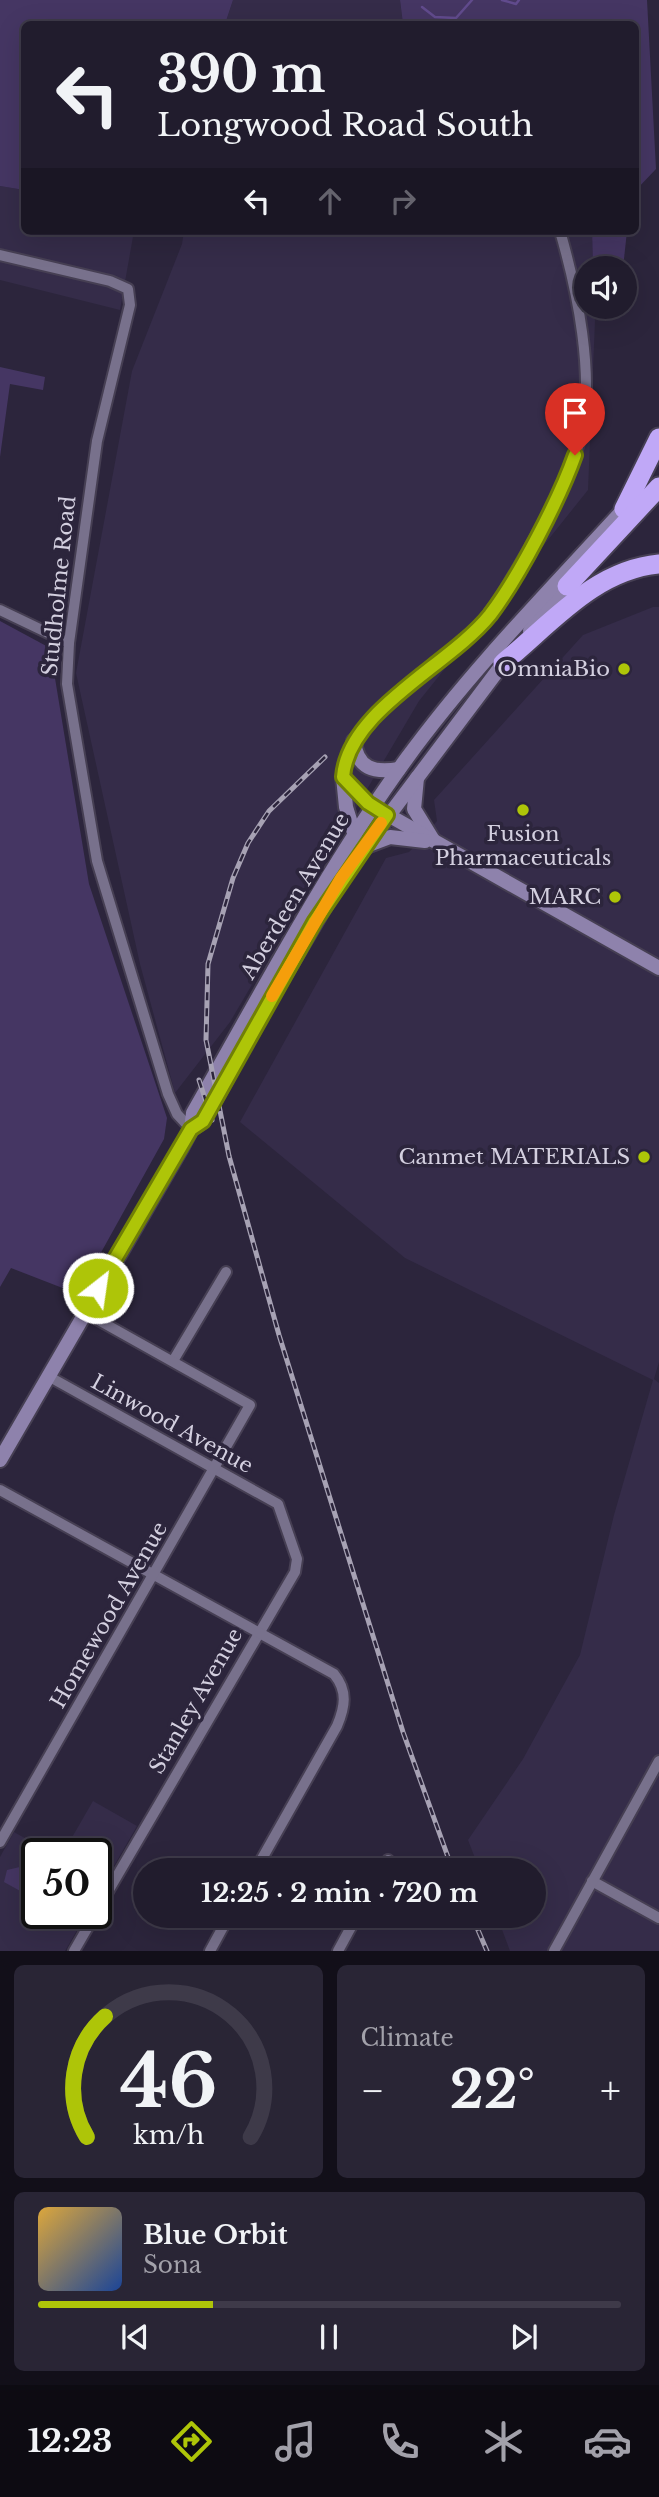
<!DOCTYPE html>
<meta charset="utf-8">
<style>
:root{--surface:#211c2d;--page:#292535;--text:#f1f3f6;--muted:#a2a1aa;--line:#3e3a49;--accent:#aec508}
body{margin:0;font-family:"Libre Baskerville",serif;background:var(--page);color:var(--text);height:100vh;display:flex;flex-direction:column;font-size:26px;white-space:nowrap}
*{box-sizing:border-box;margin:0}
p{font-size:23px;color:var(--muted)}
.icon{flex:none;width:38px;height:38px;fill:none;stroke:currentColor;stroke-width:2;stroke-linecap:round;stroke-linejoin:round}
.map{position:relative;height:1951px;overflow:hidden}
.drawer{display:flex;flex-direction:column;gap:14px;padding:14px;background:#120f19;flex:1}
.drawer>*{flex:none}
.banner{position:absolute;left:21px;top:21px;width:618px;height:214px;border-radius:10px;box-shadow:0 7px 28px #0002,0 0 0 2px var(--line);background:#211c2d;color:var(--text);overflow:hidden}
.tools{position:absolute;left:574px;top:256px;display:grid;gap:14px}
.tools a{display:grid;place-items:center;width:63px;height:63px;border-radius:50%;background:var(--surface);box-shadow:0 7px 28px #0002,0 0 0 2px var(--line);font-size:35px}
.speed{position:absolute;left:21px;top:1838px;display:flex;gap:14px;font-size:35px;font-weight:700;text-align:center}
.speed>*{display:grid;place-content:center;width:91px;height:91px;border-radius:50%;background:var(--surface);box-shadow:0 7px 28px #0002,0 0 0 2px var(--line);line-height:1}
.speed .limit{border:4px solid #111;border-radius:10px;background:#fff;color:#111}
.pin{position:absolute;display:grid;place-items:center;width:60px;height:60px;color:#fff;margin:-72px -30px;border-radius:50% 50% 50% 0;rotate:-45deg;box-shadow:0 0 7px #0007}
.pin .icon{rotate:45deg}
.me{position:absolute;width:77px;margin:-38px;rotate:30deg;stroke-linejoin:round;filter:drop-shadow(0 0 5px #0008)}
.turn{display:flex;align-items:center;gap:24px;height:147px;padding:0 21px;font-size:32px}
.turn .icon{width:91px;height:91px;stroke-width:2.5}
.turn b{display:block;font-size:49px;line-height:60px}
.lanes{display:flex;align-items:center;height:66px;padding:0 21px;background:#0003;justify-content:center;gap:35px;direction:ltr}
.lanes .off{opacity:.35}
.big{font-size:52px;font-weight:800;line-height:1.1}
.drawer .widget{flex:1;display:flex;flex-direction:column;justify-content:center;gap:10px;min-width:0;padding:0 24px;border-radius:10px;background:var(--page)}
.drawer .dial{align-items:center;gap:0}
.dial svg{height:182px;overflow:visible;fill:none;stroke:var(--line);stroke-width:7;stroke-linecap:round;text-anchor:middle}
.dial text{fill:var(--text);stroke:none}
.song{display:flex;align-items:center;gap:21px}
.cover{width:84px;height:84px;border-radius:10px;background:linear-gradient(135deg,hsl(40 70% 55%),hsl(220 70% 35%))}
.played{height:7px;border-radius:4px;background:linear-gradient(90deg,var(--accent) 30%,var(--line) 30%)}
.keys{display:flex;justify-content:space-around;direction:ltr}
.heat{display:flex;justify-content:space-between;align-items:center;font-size:38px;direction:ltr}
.drawer .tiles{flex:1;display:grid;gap:14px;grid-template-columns:1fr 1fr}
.widget:last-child{grid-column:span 2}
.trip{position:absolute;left:133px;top:1858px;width:413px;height:70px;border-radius:35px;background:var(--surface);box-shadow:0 7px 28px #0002,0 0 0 2px var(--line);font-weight:800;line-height:70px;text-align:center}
.tabs{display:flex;height:112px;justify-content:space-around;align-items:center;background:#0d0b12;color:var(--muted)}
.tabs .icon{width:49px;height:49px}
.tabs .on{color:var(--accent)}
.tabs b{font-size:32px;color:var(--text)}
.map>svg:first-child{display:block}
.built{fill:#352c49}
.green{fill:#453663}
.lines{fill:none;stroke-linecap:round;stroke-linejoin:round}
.stream{stroke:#614b8d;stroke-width:2.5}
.minor-casing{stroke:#463f53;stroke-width:14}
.secondary-casing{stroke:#463f53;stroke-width:18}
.motorway-casing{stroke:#463f53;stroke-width:23}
.minor{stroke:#78718c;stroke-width:10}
.secondary{stroke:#8e82ac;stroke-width:14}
.motorway{stroke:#c0a8f7;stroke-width:19}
.rail-casing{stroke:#a7a2b4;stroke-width:5}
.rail{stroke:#2c253c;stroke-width:2.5;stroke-dasharray:8;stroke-linecap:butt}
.route-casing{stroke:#718005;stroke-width:18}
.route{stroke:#aec508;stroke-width:12}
.slow{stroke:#f59e0b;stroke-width:12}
.poi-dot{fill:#aec508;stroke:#2c253c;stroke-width:2.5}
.labels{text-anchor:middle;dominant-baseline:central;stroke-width:7;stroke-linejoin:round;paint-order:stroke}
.street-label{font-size:21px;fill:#d3cfdf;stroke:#2c253c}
.poi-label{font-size:21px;fill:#d3cfdf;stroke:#2c253c;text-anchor:end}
</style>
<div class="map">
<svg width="659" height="1951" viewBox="0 0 659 1951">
<rect width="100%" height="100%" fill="#2c253c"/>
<!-- built -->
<g class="built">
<path d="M233,0H400L403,24H225Z"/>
<path d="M0,186L24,190V231H134L120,310L0,280Z"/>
<path d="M184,231H592L593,268H586V306H594L595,321L588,490L419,701L230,1022L175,1093L140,964L76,673L132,371L182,244Z"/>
<path d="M653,607H659V1362L654,1379L659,1383V1951H510L497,1916H534V1871H480L468,1840L523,1759L580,1655L614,1515L653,1380L405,1258L240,1122L386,858L409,852L423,838L437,821L434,800L583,635Z"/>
<path d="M93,1801L137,1826L96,1897V1853H63Z"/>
<path d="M14,1832L51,1853H37V1913H87L65,1951H0V1857Z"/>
</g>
<!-- green -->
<g class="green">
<path d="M0,0H233L225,24H24V190L0,186Z"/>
<path d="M400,0H647L656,169L635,191V24H403Z"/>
<path d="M592,231H627L623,268H593Z"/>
<path d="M0,367L45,377L43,390L10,384L0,457Z"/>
<path d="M0,621L50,648L89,884L167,1118L164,1139L78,1294L11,1268L0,1287Z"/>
<path d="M37,1863V1894L25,1888L22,1892L4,1882L7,1870Z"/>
</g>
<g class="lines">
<!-- stream -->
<g class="stream">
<path d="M502,0L516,4L519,0"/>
<path d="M422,7L435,17L456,18L472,0"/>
</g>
<defs>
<g id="minor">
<path d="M0,255L110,281L128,289L130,305L97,441L69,643L67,684L97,861L168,1094L177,1114L191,1129"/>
<path d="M0,610L69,643"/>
<path d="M373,807L343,777C348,721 423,677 463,642C493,615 510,581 530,547C550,511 571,475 581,436C595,375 577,290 560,231"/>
<path d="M173,1361L226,1272"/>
<path d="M48,1376L278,1504L297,1559L295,1572L96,1912"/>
<path d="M0,1490L334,1674C348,1691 345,1707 337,1726L255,1871"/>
<path d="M0,1842L250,1405L84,1312"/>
<path d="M382,1871L388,1860"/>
<path d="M592,1881L659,1918"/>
<path d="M74,1951L96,1913"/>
<path d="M210,1951L229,1916"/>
<path d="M338,1951L357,1916"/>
<path d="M554,1951L659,1761"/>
</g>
<g id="secondary">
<path d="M530,631L567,586"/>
<path d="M354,741C357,769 374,773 399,769"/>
<path d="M343,777L346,807L355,836"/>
<path d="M417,778L414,809L433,840"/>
<path d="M381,811L659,968"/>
<path d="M366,846L390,837L425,841"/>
<path d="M191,1129L203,1121L265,1008L341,879L508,657"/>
<path d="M0,1460L181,1148L191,1129L193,1113C261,994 326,869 407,758C472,669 550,590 624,509"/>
</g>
<g id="motorway">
<path d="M624,509L659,438"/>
<path d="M567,586L659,487"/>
<path d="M503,663C551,624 594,570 659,564"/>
</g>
</defs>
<!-- minor casing -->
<use href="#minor" class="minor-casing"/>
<!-- secondary casing -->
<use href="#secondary" class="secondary-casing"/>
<!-- motorway casing -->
<use href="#motorway" class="motorway-casing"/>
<!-- minor -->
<use href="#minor" class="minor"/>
<!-- secondary -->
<use href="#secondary" class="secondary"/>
<!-- motorway -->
<use href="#motorway" class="motorway"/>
<defs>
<g id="rail">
<path d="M325,757L269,811L248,843L233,878L208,964L206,1040L229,1156L279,1335L403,1732L453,1871"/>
<path d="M199,1080L212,1120"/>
<path d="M472,1916L487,1951"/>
</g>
</defs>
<!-- rail casing -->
<use href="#rail" class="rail-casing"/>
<!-- rail -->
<use href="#rail" class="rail"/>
</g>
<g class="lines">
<defs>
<path id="route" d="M98,1288L191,1129L203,1121L315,921L387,815L368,803L343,777C348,710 450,665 490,615C519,577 559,500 575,455"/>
</defs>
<!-- route casing -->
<use href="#route" class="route-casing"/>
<!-- route -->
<use href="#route" class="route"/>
<!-- slow -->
<path class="slow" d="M272,996L341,878L381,823"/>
</g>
<!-- markers -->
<g class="poi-dot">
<circle cx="624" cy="669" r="7"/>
<circle cx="523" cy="810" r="7"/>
<circle cx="615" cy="897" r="7"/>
<circle cx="644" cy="1157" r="7"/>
</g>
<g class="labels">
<!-- street labels -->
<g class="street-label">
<text transform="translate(59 586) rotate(-84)">Studholme Road</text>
<text transform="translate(295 896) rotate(-59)">Aberdeen Avenue</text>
<text transform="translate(172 1424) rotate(29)">Linwood Avenue</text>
<text transform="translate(109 1615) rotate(-60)">Homewood Avenue</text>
<text transform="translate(196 1701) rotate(-60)">Stanley Avenue</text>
</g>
<!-- poi labels -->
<g class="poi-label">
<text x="610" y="669">OmniaBio</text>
<text x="523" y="834" text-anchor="middle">Fusion<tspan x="523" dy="24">Pharmaceuticals</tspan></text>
<text x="601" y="897">MARC</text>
<text x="630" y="1157">Canmet MATERIALS</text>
</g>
</g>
</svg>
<div class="tools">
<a><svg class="icon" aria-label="sound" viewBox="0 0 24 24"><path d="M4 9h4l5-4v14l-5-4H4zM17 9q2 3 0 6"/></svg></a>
</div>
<div class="speed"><div class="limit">50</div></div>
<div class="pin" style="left:575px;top:455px;background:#d93025"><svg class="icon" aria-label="arrive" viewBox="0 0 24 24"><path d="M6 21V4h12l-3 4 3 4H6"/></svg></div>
<svg class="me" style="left:98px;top:1288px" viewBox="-20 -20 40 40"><circle r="17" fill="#aec508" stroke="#fff" stroke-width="3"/><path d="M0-11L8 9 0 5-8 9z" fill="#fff"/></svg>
<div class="trip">12:25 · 2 min · 720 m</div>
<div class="banner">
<div class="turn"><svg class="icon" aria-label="left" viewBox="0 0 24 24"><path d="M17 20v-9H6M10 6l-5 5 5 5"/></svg><div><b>390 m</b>Longwood Road South</div></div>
<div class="lanes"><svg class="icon" aria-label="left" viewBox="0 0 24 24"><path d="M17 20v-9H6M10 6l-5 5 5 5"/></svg><svg class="icon off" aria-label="ahead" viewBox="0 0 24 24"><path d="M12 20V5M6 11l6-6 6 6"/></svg><svg class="icon off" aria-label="right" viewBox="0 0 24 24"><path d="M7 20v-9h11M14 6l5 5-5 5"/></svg></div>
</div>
</div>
<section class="drawer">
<div class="tiles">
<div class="widget dial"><svg viewBox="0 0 100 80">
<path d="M14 69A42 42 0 1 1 86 69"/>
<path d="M14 69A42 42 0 0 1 22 16" stroke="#aec508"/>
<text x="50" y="56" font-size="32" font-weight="700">46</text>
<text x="50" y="72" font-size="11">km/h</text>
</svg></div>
<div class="widget"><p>Climate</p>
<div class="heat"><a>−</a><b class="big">22°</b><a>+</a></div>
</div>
<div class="widget">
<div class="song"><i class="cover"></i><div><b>Blue Orbit</b><p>Sona</p></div></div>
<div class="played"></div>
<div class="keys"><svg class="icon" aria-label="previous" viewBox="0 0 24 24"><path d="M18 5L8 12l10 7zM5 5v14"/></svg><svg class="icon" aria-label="pause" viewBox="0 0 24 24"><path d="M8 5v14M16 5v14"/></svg><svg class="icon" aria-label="next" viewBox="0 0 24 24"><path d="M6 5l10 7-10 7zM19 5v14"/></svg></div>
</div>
</div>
</section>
<nav class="tabs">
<b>12:23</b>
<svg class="icon on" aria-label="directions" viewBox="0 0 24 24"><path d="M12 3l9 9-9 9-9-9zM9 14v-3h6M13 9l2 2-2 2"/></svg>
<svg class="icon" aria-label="music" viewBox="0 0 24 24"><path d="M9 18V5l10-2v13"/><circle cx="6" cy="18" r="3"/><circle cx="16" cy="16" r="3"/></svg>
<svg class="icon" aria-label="phone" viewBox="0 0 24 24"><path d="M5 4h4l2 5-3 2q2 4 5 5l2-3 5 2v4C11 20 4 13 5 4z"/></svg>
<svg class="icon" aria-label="climate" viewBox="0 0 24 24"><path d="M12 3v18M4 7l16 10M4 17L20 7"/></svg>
<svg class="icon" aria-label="car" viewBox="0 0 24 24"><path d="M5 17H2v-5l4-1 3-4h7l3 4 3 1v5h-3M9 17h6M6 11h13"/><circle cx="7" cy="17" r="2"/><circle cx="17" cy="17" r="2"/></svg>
</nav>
